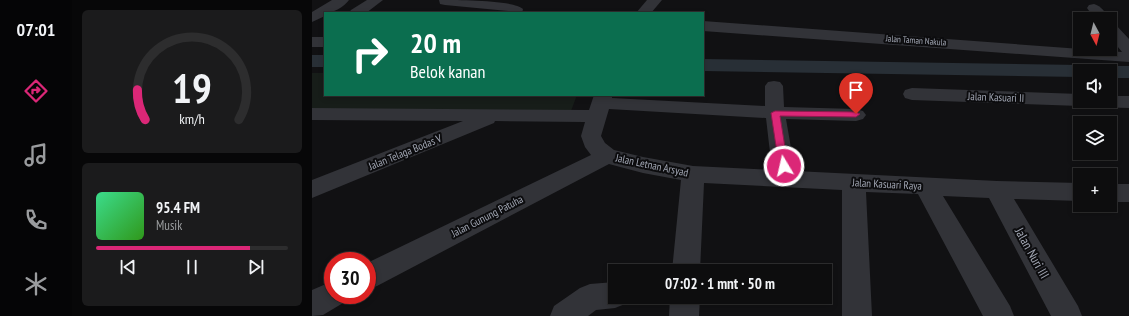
<!DOCTYPE html>
<html lang="id">
<meta charset="utf-8">
<style>
:root{--surface:#0d0d0e;--page:#1b1b1c;--text:#f1f3f6;--muted:#9a9c9e;--line:#2d2d2e;--accent:#db2777}
body{margin:0;font-family:"PT Sans Narrow",sans-serif;background:var(--page);color:var(--text);height:100vh;display:flex;flex-direction:column;font-size:15px;white-space:nowrap}
*{box-sizing:border-box;margin:0}
p{font-size:13px;color:var(--muted)}
.icon{flex:none;width:22px;height:22px;fill:none;stroke:currentColor;stroke-width:2;stroke-linecap:round;stroke-linejoin:round}
.map{position:relative;flex:1;overflow:hidden}
.panel{display:flex;flex-direction:column;gap:10px;padding:10px;background:#070708;width:240px}
.panel>*{flex:none}
.banner{position:absolute;left:12px;top:12px;width:380px;height:84px;border-radius:0px;box-shadow:0 2px 6px #0003,0 0 0 1px var(--line);background:#0b6e4f;color:#fff;overflow:hidden}
.needle{width:26px;rotate:173deg}
.tools{position:absolute;left:761px;top:12px;display:grid;gap:8px}
.tools a{display:grid;place-items:center;width:44px;height:44px;border-radius:0px;background:var(--surface);box-shadow:0 2px 6px #0003,0 0 0 1px var(--line);font-size:20px}
.speed{position:absolute;left:12px;top:252px;display:flex;gap:8px;font-size:20px;font-weight:700;text-align:center}
.speed>*{display:grid;place-content:center;width:52px;height:52px;border-radius:50%;background:var(--surface);box-shadow:0 2px 6px #0003,0 0 0 1px var(--line);line-height:1}
.speed .limit{border:6px solid #d22;background:#fff;color:#111}
.pin{position:absolute;display:grid;place-items:center;width:34px;height:34px;color:#fff;margin:-41px -17px;border-radius:50% 50% 50% 0;rotate:-45deg;box-shadow:0 0 4px #0007}
.pin .icon{rotate:45deg}
.me{position:absolute;width:44px;margin:-22px;rotate:351deg;stroke-linejoin:round;filter:drop-shadow(0 0 3px #0008)}
.turn{display:flex;align-items:center;gap:14px;height:84px;padding:0 20px;font-size:18px}
.turn .icon{width:52px;height:52px;stroke-width:2.5}
.turn b{display:block;font-size:28px;line-height:34px}
.panel .widget{flex:1;display:flex;flex-direction:column;justify-content:center;gap:6px;min-width:0;padding:0 14px;border-radius:6px;background:var(--page)}
.panel .dial{align-items:center;gap:0}
.dial svg{height:104px;overflow:visible;fill:none;stroke:var(--line);stroke-width:7;stroke-linecap:round;text-anchor:middle}
.dial text{fill:var(--text);stroke:none}
.song{display:flex;align-items:center;gap:12px}
.cover{width:48px;height:48px;border-radius:6px;background:linear-gradient(135deg,hsl(150 70% 55%),hsl(110 70% 35%))}
.played{height:4px;border-radius:2px;background:linear-gradient(90deg,var(--accent) 80%,var(--line) 80%)}
.keys{display:flex;justify-content:space-around;direction:ltr}
.trip{position:absolute;left:296px;top:264px;width:224px;height:40px;border-radius:0px;background:var(--surface);box-shadow:0 2px 6px #0003,0 0 0 1px var(--line);font-weight:700;line-height:40px;text-align:center}
main{display:flex;flex:1;min-height:0}
.tab-bar{display:flex;flex-direction:column;width:72px;justify-content:space-around;align-items:center;background:#050506;color:var(--muted)}
.tab-bar .icon{width:28px;height:28px}
.tab-bar .on{color:var(--accent)}
.tab-bar b{font-size:18px;color:var(--text)}
.map>svg:first-child{display:block}
.green{fill:#171d19}
.lines{fill:none;stroke-linecap:round;stroke-linejoin:round}
.canal{fill:#282f36;fill-rule:evenodd}
.minor{fill:#323338;fill-rule:evenodd}
.route{fill:#db2777;stroke:#8e194d}
.labels{text-anchor:middle;dominant-baseline:central;stroke-width:4;stroke-linejoin:round;paint-order:stroke}
.far-street-label{font-size:9px;fill:#a2a7b4;stroke:#0c0c0e}
.street-label{font-size:11px;fill:#a2a7b4;stroke:#0c0c0e}
.near-street-label{font-size:13px;fill:#a2a7b4;stroke:#0c0c0e}
</style>
<main>
<nav class="tab-bar">
<b>07:01</b>
<svg class="icon on" aria-label="directions" viewBox="0 0 24 24"><path d="M12 3l9 9-9 9-9-9zM9 14v-3h6M13 9l2 2-2 2"/></svg>
<svg class="icon" aria-label="music" viewBox="0 0 24 24"><path d="M9 18V5l10-2v13"/><circle cx="6" cy="18" r="3"/><circle cx="16" cy="16" r="3"/></svg>
<svg class="icon" aria-label="phone" viewBox="0 0 24 24"><path d="M5 4h4l2 5-3 2q2 4 5 5l2-3 5 2v4C11 20 4 13 5 4z"/></svg>
<svg class="icon" aria-label="climate" viewBox="0 0 24 24"><path d="M12 3v18M4 7l16 10M4 17L20 7"/></svg>
</nav>
<section class="panel">
<div class="widget dial"><svg viewBox="0 0 100 80">
<path d="M14 69A42 42 0 1 1 86 69"/>
<path d="M14 69A42 42 0 0 1 8 46" stroke="#db2777"/>
<text x="50" y="56" font-size="32" font-weight="700">19</text>
<text x="50" y="72" font-size="11">km/h</text>
</svg></div>
<div class="widget">
<div class="song"><i class="cover"></i><div><b>95.4 FM</b><p>Musik</p></div></div>
<div class="played"></div>
<div class="keys"><svg class="icon" aria-label="previous" viewBox="0 0 24 24"><path d="M18 5L8 12l10 7zM5 5v14"/></svg><svg class="icon" aria-label="pause" viewBox="0 0 24 24"><path d="M8 5v14M16 5v14"/></svg><svg class="icon" aria-label="next" viewBox="0 0 24 24"><path d="M6 5l10 7-10 7zM19 5v14"/></svg></div>
</div>
</section>
<div class="map">
<svg width="817" height="316" viewBox="0 0 817 316">
<rect width="100%" height="100%" fill="#111113"/>
<!-- green -->
<path class="green" d="M0,73H13V95H265L259,111H0Z"/>
<g class="lines">
<!-- canal -->
<g class="canal">
<rect x="0" y="55" width="13" height="12"/>
<path d="M391,59L768,65L775,67L778,71H768V77L391,71Z"/>
<path d="M798,66H817V78H798V71H789L791,68Z"/>
</g>
<!-- minor -->
<g class="minor">
<path d="M20,0H37C32,7 21,13 13,13V16L0,22V12Z"/>
<path d="M55,0H71L54,13H37L39,10Z"/>
<path d="M127,0C144,0 202,0 211,9L210,13H196V11L133,5L128,4Z"/>
<path d="M335,0H350L339,13H324Z"/>
<path d="M782,4C789,6 794,13 798,19V20L783,19L775,8L777,5Z"/>
<path d="M391,21L810,52L798,37V22L803,24L817,39V62L391,31Z"/>
<rect x="0" y="37" width="13" height="10"/>
<path d="M462,81L468,82L471,86L472,107L544,109L551,111L554,115L551,119L544,121L474,119L483,171L685,181L768,183V201L702,199L766,306L770,316H739L677,198L631,196L698,306L702,316H671L606,194L554,192L560,316H530V190L392,183L388,271H360L369,180L331,173L297,164L65,286L55,289V263L279,155L273,147L269,136L273,122L183,121L182,123L0,198V180L151,121L0,120V108L277,110L282,95H300V98L453,106V86L456,82ZM297,109L454,118L460,170L381,166L331,157L302,150L293,143L289,136Z"/>
<path d="M600,88L768,94V101H798V96H817V108L781,107L774,104L768,106L600,100L593,98L591,94L593,90Z"/>
<rect x="798" y="184" width="19" height="18"/>
<path d="M21,281V295H35L31,303L11,315L0,316V290Z"/>
<path d="M303,282V297H317L313,304L303,308L284,310L276,316H238L242,306L268,288L278,284Z"/>
<path d="M358,297H388L387,316H357Z"/>
</g>
</g>
<!-- route -->
<path class="route" d="M463,111L544,112L548,114L544,117L468,116L476,166L472,169L467,166L459,113Z"/>
<g class="labels">
<!-- far-street labels -->
<g class="far-street-label">
<text transform="translate(604 40) rotate(4)">Jalan Taman Nakula</text>
</g>
<!-- street labels -->
<g class="street-label">
<text transform="translate(684 97) rotate(2)">Jalan Kasuari II</text>
<text transform="translate(93 152) rotate(-22)">Jalan Telaga Bodas V</text>
<text transform="translate(340 165) rotate(12)">Jalan Letnan Arsyad</text>
<text transform="translate(575 184) rotate(3)">Jalan Kasuari Raya</text>
<text transform="translate(175 216) rotate(-27)">Jalan Gunung Patuha</text>
</g>
<!-- near-street labels -->
<g class="near-street-label">
<text transform="translate(720 253) rotate(61)">Jalan Nuri III</text>
</g>
</g>
</svg>
<div class="tools">
<a><svg class="needle" viewBox="-14 -14 28 28"><path d="M0-13l5 13h-10z" fill="#e53935"/><path d="M0 13l5-13h-10z" fill="#9a9c9e"/></svg></a>
<a><svg class="icon" aria-label="sound" viewBox="0 0 24 24"><path d="M4 9h4l5-4v14l-5-4H4zM17 9q2 3 0 6"/></svg></a>
<a><svg class="icon" aria-label="layers" viewBox="0 0 24 24"><path d="M12 4l9 5-9 5-9-5zM3 14l9 5 9-5"/></svg></a>
<a>+</a>
</div>
<div class="speed"><div class="limit">30</div></div>
<div class="pin" style="left:544px;top:114px;background:#d93025"><svg class="icon" aria-label="arrive" viewBox="0 0 24 24"><path d="M6 21V4h12l-3 4 3 4H6"/></svg></div>
<svg class="me" style="left:472px;top:166px" viewBox="-20 -20 40 40"><circle r="17" fill="#db2777" stroke="#fff" stroke-width="3"/><path d="M0-11L8 9 0 5-8 9z" fill="#fff"/></svg>
<div class="trip">07:02 · 1 mnt · 50 m</div>
<div class="banner">
<div class="turn"><svg class="icon" aria-label="right" viewBox="0 0 24 24"><path d="M7 20v-9h11M14 6l5 5-5 5"/></svg><div><b>20 m</b>Belok kanan</div></div>
</div>
</div>
</main>
